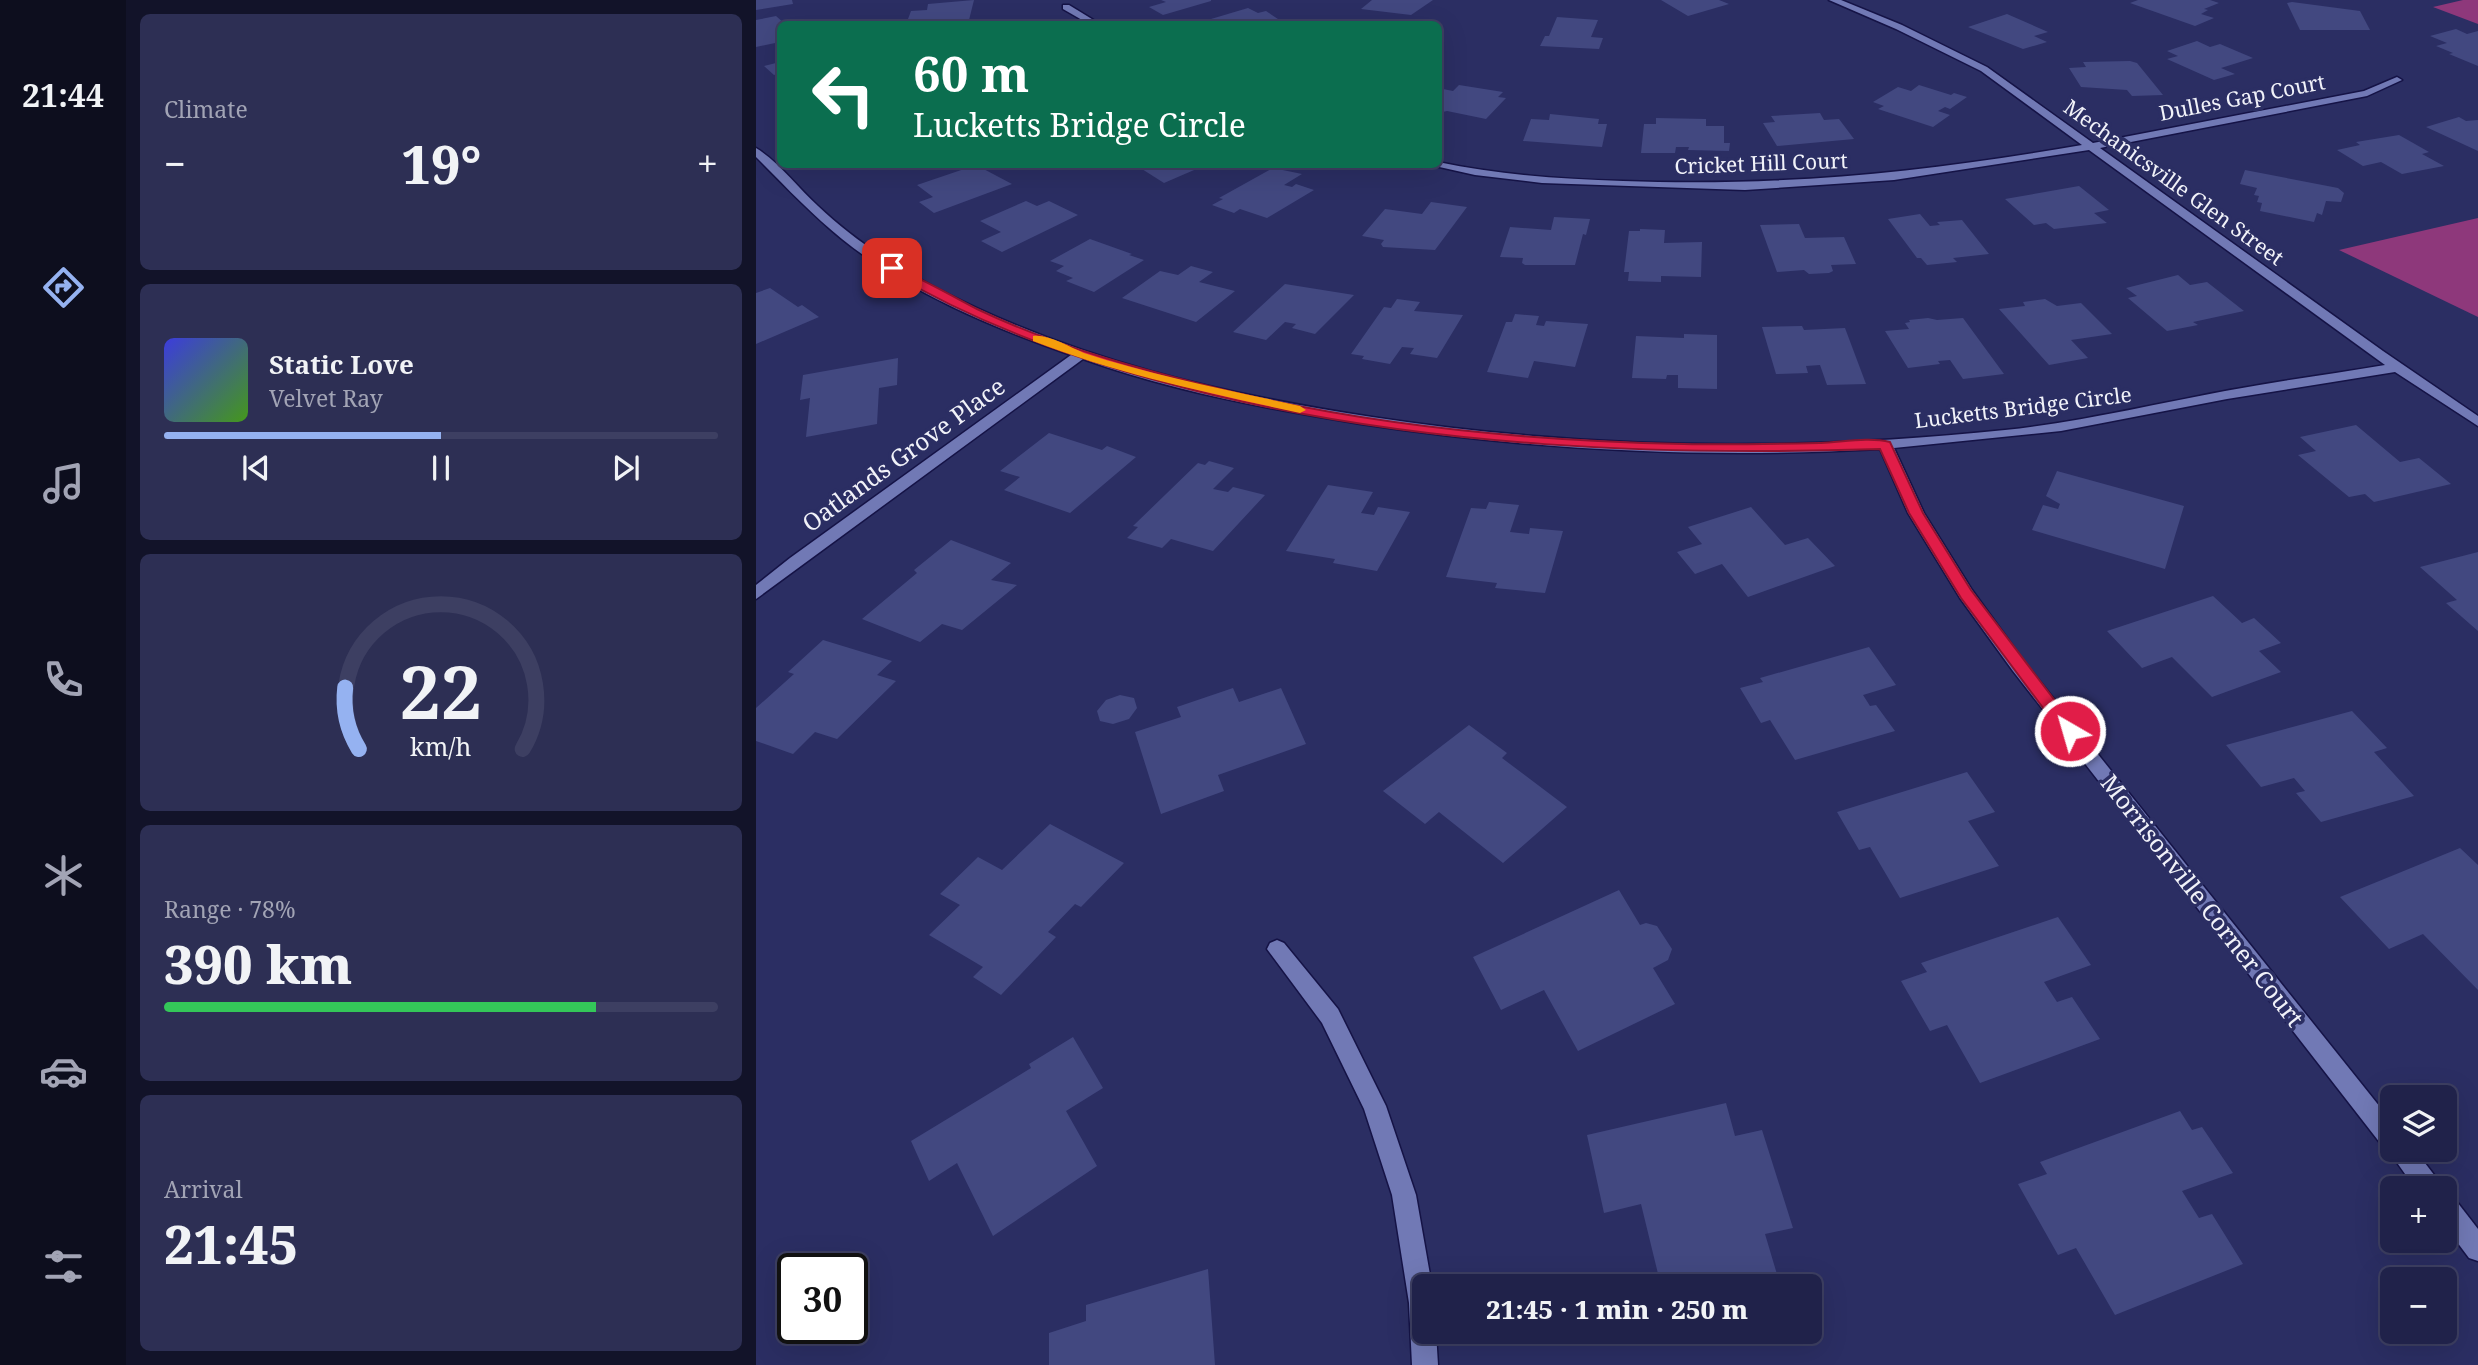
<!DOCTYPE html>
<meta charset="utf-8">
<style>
:root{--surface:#20224a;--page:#2d2f54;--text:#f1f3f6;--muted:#a2a4b5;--line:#3d3f62;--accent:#95b2f1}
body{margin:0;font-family:"Noto Serif",serif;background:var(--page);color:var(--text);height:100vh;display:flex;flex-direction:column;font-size:26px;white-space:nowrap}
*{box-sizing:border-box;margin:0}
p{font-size:23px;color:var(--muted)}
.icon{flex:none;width:38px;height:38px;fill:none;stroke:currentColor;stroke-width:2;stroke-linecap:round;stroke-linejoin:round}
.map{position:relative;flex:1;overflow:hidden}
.drawer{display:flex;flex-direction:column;gap:14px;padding:14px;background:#121329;width:630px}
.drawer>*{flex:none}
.hud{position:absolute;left:21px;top:21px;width:665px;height:147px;border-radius:10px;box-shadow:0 7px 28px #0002,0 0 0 2px var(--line);background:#0b6e4f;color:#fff;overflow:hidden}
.tools{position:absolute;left:1624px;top:1085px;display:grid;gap:14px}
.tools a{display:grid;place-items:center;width:77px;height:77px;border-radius:10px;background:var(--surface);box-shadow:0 7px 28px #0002,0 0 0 2px var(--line);font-size:35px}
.speed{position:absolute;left:21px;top:1253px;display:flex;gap:14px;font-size:35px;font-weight:700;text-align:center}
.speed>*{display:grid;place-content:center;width:91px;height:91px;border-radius:50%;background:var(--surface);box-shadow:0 7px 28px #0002,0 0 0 2px var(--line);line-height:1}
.speed .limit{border:4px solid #111;border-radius:10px;background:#fff;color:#111}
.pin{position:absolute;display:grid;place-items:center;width:60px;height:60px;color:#fff;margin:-30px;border-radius:14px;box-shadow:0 4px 10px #0006}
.me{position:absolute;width:77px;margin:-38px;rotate:322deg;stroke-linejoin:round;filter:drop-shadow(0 0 5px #0008)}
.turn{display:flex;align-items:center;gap:24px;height:147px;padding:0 21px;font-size:32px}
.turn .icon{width:91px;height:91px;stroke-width:2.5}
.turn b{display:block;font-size:49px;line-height:60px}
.big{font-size:52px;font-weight:800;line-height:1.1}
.drawer .widget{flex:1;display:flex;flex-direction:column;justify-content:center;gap:10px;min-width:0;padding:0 24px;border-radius:10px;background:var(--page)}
.drawer .dial{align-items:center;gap:0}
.dial svg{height:182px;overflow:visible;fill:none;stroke:var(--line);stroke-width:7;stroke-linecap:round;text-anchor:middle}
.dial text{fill:var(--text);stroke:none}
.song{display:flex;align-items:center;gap:21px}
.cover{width:84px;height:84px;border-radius:10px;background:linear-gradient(135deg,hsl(240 70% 55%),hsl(100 70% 35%))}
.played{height:7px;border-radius:4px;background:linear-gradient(90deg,var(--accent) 50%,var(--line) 50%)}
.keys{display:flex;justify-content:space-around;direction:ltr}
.heat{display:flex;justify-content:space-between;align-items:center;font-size:38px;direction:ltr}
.charge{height:10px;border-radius:5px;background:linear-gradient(90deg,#34c759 78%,var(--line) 0)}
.trip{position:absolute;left:656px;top:1274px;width:410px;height:70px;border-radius:10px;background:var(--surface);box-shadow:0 7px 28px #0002,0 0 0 2px var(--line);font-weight:800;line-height:70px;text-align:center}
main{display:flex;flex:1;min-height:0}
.dock{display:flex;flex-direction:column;width:126px;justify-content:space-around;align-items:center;background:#0d0e1e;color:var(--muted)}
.dock .icon{width:49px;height:49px}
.dock .active{color:var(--accent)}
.dock b{font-size:32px;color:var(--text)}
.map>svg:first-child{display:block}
.green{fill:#8e387b}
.building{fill:#424880}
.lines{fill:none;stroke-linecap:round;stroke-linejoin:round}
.minor-casing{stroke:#151346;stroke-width:3}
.minor{fill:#7179b5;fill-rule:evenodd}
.route{fill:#e11d48;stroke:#92132f;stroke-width:2}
.slow{fill:#f59e0b}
.labels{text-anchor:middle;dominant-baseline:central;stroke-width:7;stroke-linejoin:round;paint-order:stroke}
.far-street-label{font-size:21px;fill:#f1f2f9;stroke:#2b2e63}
.street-label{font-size:24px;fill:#f1f2f9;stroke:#2b2e63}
</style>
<main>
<nav class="dock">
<b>21:44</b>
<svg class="icon active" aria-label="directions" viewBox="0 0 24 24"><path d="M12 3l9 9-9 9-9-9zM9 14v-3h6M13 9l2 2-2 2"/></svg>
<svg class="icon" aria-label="music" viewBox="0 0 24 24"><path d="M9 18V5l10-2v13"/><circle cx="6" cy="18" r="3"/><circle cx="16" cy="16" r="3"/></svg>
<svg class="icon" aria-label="phone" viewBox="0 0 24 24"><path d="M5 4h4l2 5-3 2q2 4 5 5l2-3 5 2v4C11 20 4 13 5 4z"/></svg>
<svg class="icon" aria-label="climate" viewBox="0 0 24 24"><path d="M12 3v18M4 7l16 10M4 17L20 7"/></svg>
<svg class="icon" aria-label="car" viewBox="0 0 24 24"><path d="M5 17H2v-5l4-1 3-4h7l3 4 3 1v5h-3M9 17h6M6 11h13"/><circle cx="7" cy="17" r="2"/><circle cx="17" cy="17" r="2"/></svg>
<svg class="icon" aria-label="filters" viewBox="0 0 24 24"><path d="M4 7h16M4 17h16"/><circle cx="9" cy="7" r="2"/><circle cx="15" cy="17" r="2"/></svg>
</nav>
<section class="drawer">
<div class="widget"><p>Climate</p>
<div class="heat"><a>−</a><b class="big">19°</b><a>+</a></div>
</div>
<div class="widget">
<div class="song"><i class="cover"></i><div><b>Static Love</b><p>Velvet Ray</p></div></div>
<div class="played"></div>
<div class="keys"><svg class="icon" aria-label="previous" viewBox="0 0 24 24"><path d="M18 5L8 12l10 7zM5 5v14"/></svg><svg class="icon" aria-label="pause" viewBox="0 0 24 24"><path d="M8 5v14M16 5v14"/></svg><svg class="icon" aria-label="next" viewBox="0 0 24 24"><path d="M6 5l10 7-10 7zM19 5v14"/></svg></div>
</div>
<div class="widget dial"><svg viewBox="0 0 100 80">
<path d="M14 69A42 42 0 1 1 86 69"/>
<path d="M14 69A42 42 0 0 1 8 42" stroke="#95b2f1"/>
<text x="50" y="56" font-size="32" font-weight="700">22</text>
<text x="50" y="72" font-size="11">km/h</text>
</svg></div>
<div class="widget"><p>Range · 78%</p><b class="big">390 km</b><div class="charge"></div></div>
<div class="widget"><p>Arrival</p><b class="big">21:45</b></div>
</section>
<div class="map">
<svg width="1722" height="1365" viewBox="0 0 1722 1365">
<rect width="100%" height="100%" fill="#2b2e63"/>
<!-- green -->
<g class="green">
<path d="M1707,0H1722V24L1677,7Z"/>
<path d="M1722,218V317L1583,250Z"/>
</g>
<!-- building -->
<g class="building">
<path d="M0,0H36L37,4L0,10Z"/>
<path d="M218,0L212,24H154L156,19H152L155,11L171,10L172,4Z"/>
<path d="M405,0H455V1L407,15L393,7L410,2Z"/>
<path d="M616,0H677L655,15L605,9Z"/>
<path d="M905,0H963L973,4L932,16Z"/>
<path d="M1382,0H1454L1463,3L1448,9L1452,10L1445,14L1458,18L1439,26L1374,3Z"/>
<path d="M1536,2L1604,11L1614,30H1544L1531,3Z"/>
<path d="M492,8L502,13L510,11L528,23L465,24L455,19Z"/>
<path d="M1251,14L1292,32L1278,36L1291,42L1267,49L1212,27Z"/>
<path d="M20,16L29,24H24V42L0,47V20Z"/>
<path d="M801,17L842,20L835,37L847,38L843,49L784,46L789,36H793Z"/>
<path d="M1700,29L1711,34L1722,31V66L1693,54L1697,53L1680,46L1691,43L1674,36Z"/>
<path d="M1441,41L1454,47L1464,44L1497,58L1465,68L1479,74L1458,80L1411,59L1422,56L1411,51Z"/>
<path d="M1374,61L1381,63L1407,95L1376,96L1371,90L1325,87L1313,68L1330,67L1327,62Z"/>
<path d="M24,62V73L18,75L8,66Z"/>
<path d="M703,85L747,92L742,97L750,98L730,119L691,111L682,113V88L697,91Z"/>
<path d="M1163,85L1195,95L1198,93L1211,97L1194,109L1189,107L1182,111L1194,115L1177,127L1122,109L1128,106L1117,102L1142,87L1155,91Z"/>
<path d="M1064,113L1068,120L1083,119L1098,139L1021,146L1007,123L1019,122L1015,116Z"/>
<path d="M794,114L843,119L842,124H851L846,147L767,141L775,119L793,120Z"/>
<path d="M1703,117L1710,121L1722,120V151L1670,127Z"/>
<path d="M900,118L950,119V126H968V143H974L973,151L932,150L933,147H920L919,153H885L888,124H900Z"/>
<path d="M1643,135L1673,152L1666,154L1688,166L1646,174L1625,162L1607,166L1581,150L1604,145L1600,142Z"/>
<path d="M378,164H452L408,183Z"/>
<path d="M220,165L256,184L178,213L163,202L177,197L161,185Z"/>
<path d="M517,168L546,174L528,185L536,187L540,184L558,190L511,218L484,209L478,213L456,205L467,199L463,198Z"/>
<path d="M1489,170L1582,188L1588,193L1585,202L1570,201L1566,215L1561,213L1558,222L1504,211L1506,203L1501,202L1503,196L1498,195L1501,188L1484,184Z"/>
<path d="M1323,186L1353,210L1338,213L1351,223L1298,229L1290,223L1278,225L1249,199Z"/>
<path d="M270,201L281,206L293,201L322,215L246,252L225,241L245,232L224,221Z"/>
<path d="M675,202L711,207L679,250L627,247L625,244L628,240L606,236L629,209L666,214Z"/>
<path d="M1164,214L1174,226L1184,225L1181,222L1206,220L1233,254L1197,258L1201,262L1171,265L1165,258H1161L1132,219Z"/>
<path d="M798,217L834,219L830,235L827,234L819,265H769L766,263L767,258L744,257L754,227L795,230Z"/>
<path d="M1043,224L1049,238L1088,237L1100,264L1075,265L1077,271L1073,273L1053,274L1048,270L1021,272L1004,225Z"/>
<path d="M884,229L909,230L908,243L946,242L945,277L905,276V282L872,281L873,272H868L873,231H884Z"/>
<path d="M334,239L376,254L373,255L388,260L338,292L310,281L317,278L300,271L308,266L294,261Z"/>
<path d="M435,266L457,272L443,282L479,291L440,322L366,298L404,271L422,275Z"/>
<path d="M1422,275L1434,285L1451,282L1488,311L1437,322L1442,325L1411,331L1372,298L1381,296L1370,288Z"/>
<path d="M529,284L598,295L559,334L536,328L540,324L529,322L510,340L477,332Z"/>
<path d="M14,288L42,307L46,305L63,317L0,344V293Z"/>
<path d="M641,299L664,302L658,311L707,315L681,358L654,354L658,348L646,347L634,364L606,359L608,356L595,354L628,307L635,308Z"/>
<path d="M1289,299L1301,306L1325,303L1356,334L1315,340L1332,358L1293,365L1243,309L1269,306L1267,302Z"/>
<path d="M759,314L783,316L780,325L788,326L790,321L832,324L819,367L778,361L772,378L731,372L750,322H756Z"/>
<path d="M1172,318L1181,320L1207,318L1248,374L1207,379L1194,360L1182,361L1184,364L1152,368L1129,331L1153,329L1149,323L1154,322L1153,320Z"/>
<path d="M1046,326L1048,330L1089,328L1110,384L1071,385L1064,365L1050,366L1052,373L1020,374L1006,327Z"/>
<path d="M928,334L961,335V389L922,388V375H911L910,379L876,378L880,336L928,338Z"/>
<path d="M142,358L141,385L123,388L121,424L50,437L54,398L44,400L47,375Z"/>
<path d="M1600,425L1644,462L1663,458L1695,484L1618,502L1609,494L1593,497L1542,455L1560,451L1544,437Z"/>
<path d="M293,433L346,450L351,446L380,457L314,513L248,490L264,477L244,471Z"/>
<path d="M453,461L478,468L457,489L472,492L477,487L509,495L457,551L415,539L406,548L371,538L382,527L377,526L442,463L449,465Z"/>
<path d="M1301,471L1428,506L1409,569L1276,530L1287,505L1302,509L1304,504L1290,496Z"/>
<path d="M572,485L617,492L605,513L618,515L622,507L654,512L621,571L577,563L579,559L530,551Z"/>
<path d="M733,502L763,505L754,532L773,534L774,528L807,531L789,593L739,588L741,583L690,577L715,508L730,509Z"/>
<path d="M995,507L1029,545L1052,538L1079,566L992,597L966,564L939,574L921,552L946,544L932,527Z"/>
<path d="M195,540L255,563L235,580L261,585L206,630L186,624L164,642L106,619L161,573L158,570Z"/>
<path d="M1722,552V631L1690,603L1701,600L1664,567Z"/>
<path d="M1457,596L1486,623L1498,618L1525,643L1503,651L1525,672L1456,697L1416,657L1386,668L1351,631Z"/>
<path d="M67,640L136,661L121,675L140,681L81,739L59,732L37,754L0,741V708L38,674L32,672Z"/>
<path d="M1113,647L1140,685L1107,695L1114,706L1120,705L1139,731L1039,760L1014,720L1005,723L984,688L1007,682L1004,678Z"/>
<path d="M477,688L483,702L525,688L550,744L462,775L468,791L405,814L379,732L425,717L421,707Z"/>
<path d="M364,695L378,698L381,708L373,719L357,724L344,721L341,711L350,700Z"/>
<path d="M1596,711L1631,748L1618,752L1658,796L1565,822L1540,793L1549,791L1538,778L1505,787L1470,745Z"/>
<path d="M713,725L751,753L746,758L811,807L747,863L683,812L669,824L627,791Z"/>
<path d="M1211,772L1239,812L1212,821L1243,866L1144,898L1114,847L1103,850L1081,812Z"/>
<path d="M294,824L368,863L325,907L319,904L292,932L300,937L245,995L217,977L227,967L173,935L204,905L184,894L222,857L246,870Z"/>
<path d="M1704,848L1722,865V990L1667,934L1633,949L1584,897Z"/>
<path d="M863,890L884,925L890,923L901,926L916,949L912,960L897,968L919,1004L822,1051L788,990L745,1010L717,957Z"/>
<path d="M1302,917L1335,965L1288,982L1301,1002L1316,997L1344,1039L1224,1083L1191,1025L1174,1031L1145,981L1171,972L1165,963Z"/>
<path d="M317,1037L347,1088L310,1111L341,1166L237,1236L201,1163L173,1181L155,1141L275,1068L273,1064Z"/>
<path d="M970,1103L979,1136L1006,1130L1037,1228L1009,1234L1023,1281L1004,1286H905L885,1204L848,1213L831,1135Z"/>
<path d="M1424,1111L1436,1130L1446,1127L1477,1173L1426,1191L1443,1218L1456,1214L1487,1264L1359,1315L1320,1248L1302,1255L1262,1184L1291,1174L1284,1162Z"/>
<path d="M452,1269L459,1365H293V1333L330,1321V1305Z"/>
</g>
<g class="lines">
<defs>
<g id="minor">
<path d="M1073,0H1085L1146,25L1231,67L1337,143L1608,91L1641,77L1646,80L1611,96L1344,148L1627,351L1722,416V426L1639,372L1471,399L1305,431L1138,448L1168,513L1216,590L1269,663L1636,1122V1150H1659L1682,1180L1686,1188H1659L1632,1150L1628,1148L1257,671L1204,598L1152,513L1124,449C950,459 777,450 605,424C512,409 416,391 327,359L0,599V585L34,558L315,355C235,327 152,292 86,239C55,214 28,185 0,157V148C23,162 42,188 62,206C98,240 138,266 182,289C317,359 466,394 616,417C825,449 1038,452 1249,430C1323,422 1395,405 1469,391C1522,381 1576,374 1629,365L1333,150L1138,180L989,190L786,183L719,175L670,164H682V162C743,175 805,179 867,181C1027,187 1169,172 1326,145L1225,71L1140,29Z"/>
<path d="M307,5H313L344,24H333L307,9Z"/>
<path d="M521,940L528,943L582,1009L630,1106L660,1195L676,1286H668V1332H680L682,1365H656L653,1303L636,1195L608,1109L566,1023L511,949L514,943Z"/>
<path d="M1689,1195L1698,1198L1722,1229V1261L1713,1258L1689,1226Z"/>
</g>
</defs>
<!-- minor casing -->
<use href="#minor" class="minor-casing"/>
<!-- minor -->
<use href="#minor" class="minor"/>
</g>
<!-- route -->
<path class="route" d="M132,266C142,265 207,302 221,309C303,348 390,371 477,392C624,427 777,441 928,444C974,445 1019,444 1065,443C1087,442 1113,437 1134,442L1167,513L1215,590L1322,731L1320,736H1308L1205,598L1153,513L1124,449C900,456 676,447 457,395C342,367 233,331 132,271Z"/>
<!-- slow -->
<path class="slow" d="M277,336C293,334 313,347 328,353C398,376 472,390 544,406L550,410L544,413C454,393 364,375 277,341Z"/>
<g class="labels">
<!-- far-street labels -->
<g class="far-street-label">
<text transform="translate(1486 97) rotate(-11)">Dulles Gap Court</text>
<text transform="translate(1005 163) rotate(-2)">Cricket Hill Court</text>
<text transform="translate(1418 182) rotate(36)">Mechanicsville Glen Street</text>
<text transform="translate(1267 407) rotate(-7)">Lucketts Bridge Circle</text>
</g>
<!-- street labels -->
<g class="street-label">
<text transform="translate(147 454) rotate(-36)">Oatlands Grove Place</text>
<text transform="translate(1447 900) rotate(52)">Morrisonville Corner Court</text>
</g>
</g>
</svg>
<div class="tools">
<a><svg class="icon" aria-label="layers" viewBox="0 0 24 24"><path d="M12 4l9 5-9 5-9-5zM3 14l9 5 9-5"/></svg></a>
<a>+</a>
<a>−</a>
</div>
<div class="speed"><div class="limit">30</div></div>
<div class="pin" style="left:136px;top:268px;background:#d93025"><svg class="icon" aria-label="arrive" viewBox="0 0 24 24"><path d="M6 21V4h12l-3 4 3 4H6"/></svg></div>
<svg class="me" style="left:1314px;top:731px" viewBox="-20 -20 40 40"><circle r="17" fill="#e11d48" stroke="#fff" stroke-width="3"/><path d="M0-11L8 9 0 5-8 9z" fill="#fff"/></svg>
<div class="trip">21:45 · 1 min · 250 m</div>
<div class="hud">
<div class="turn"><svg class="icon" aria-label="left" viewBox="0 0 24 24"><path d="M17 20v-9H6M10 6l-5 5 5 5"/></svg><div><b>60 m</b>Lucketts Bridge Circle</div></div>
</div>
</div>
</main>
